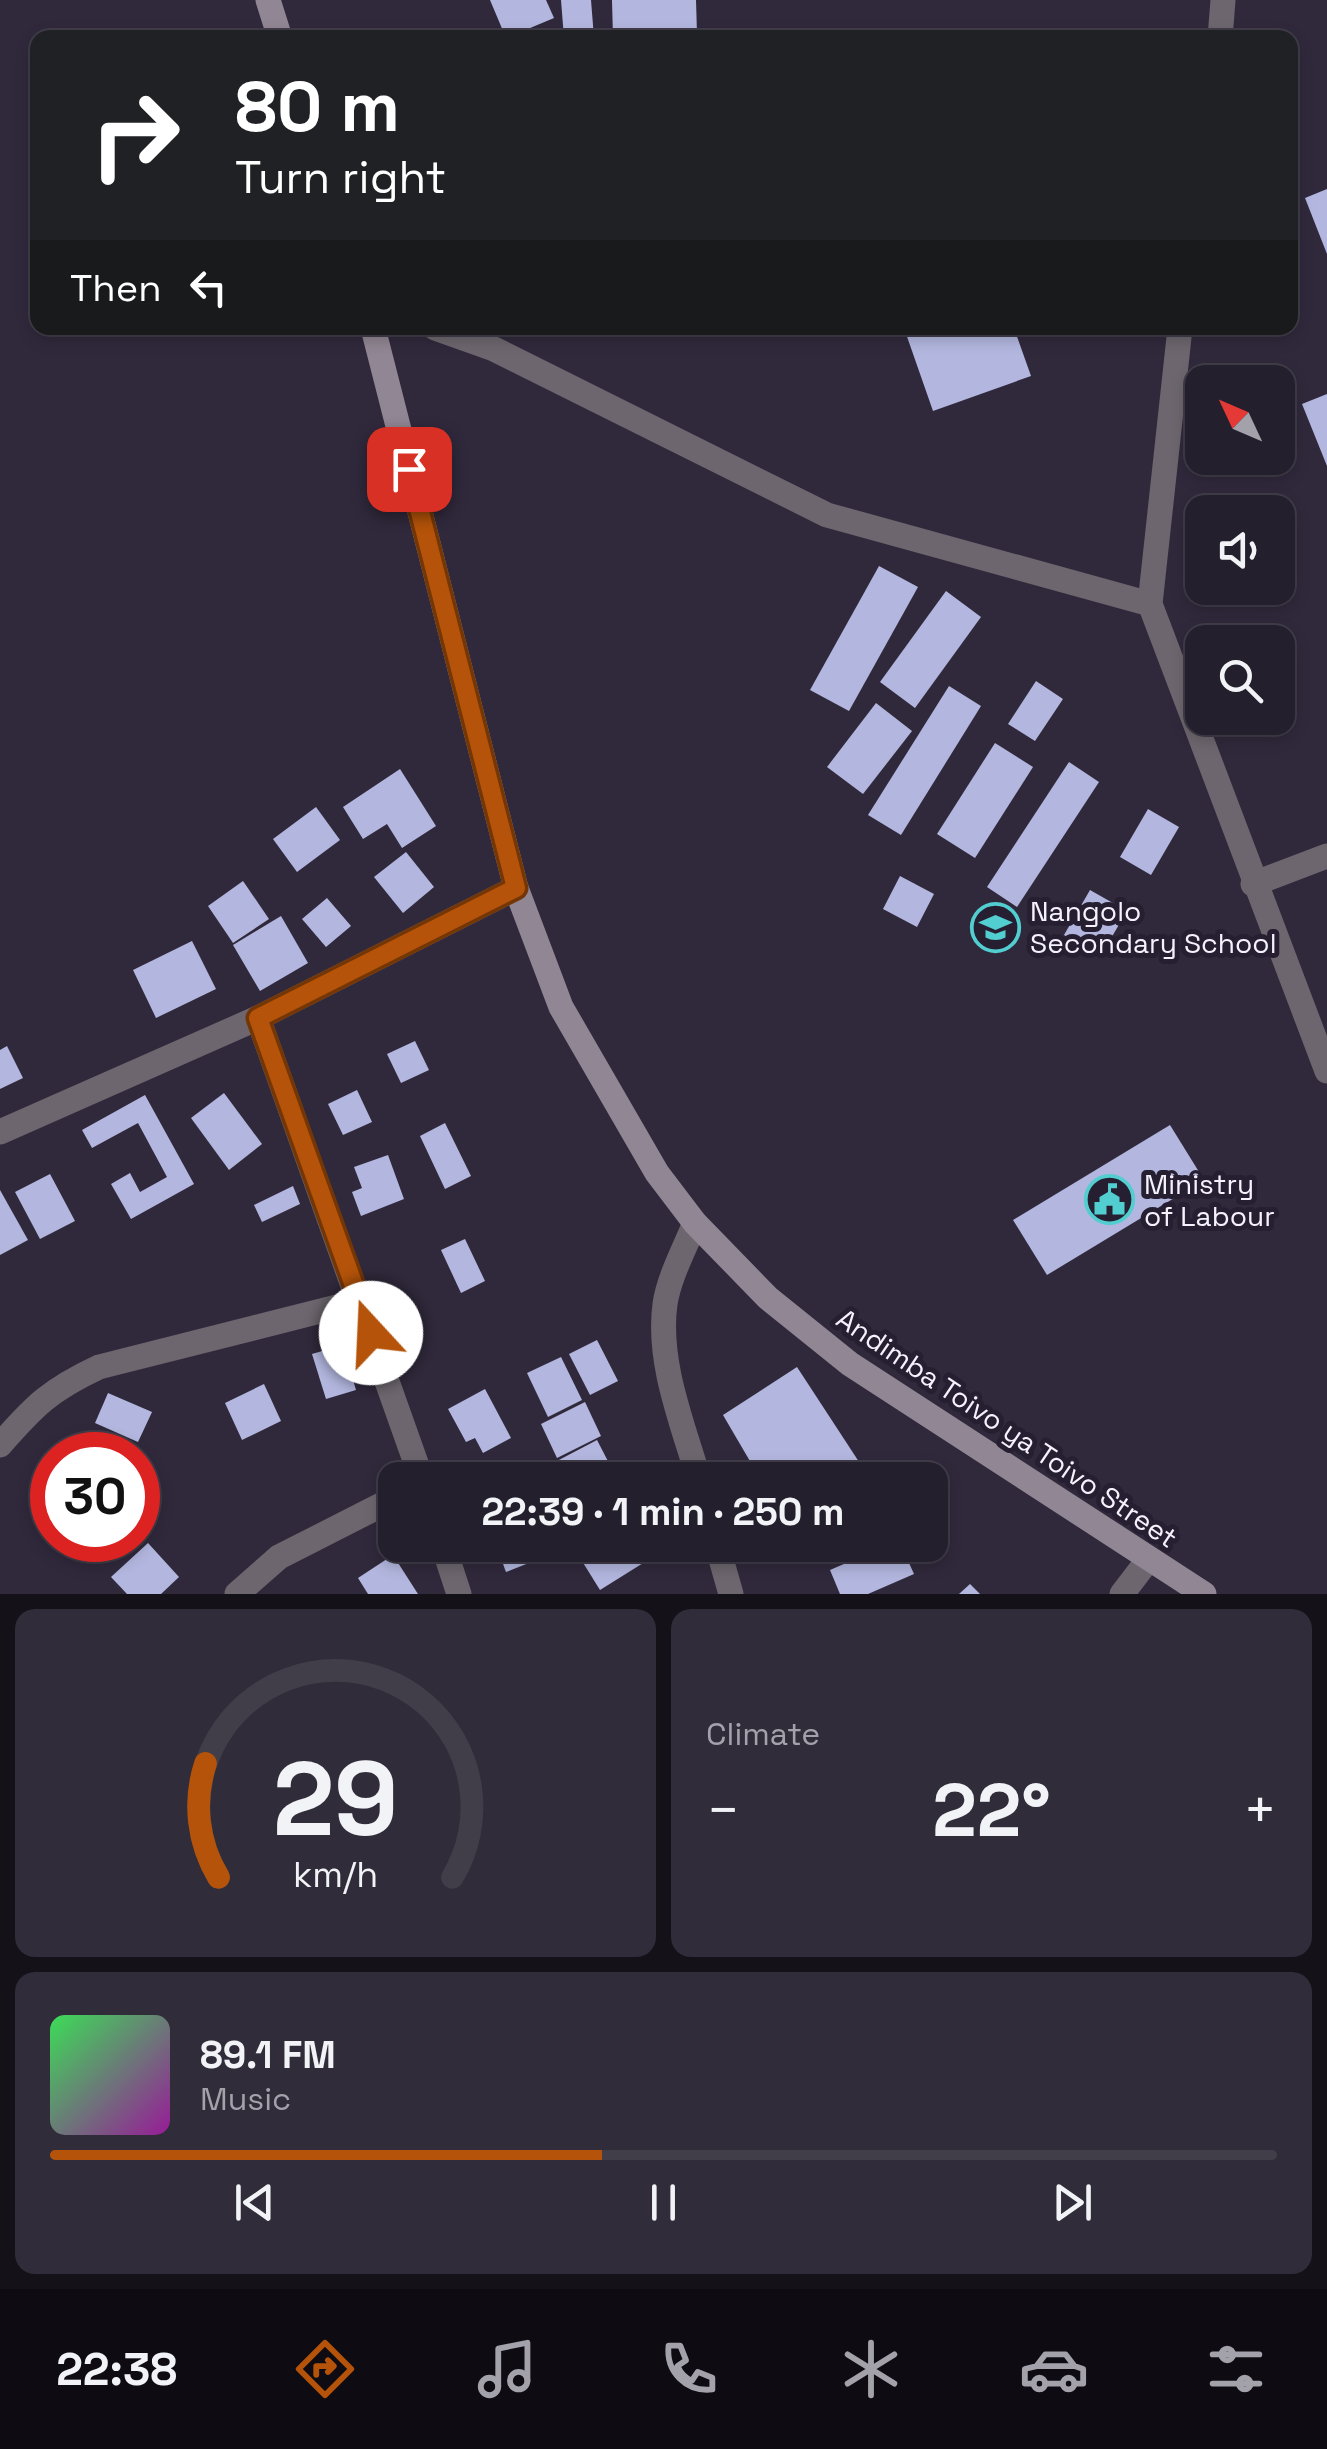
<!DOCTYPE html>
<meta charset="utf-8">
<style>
:root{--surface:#241f2d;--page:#302c39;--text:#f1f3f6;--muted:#a3a2aa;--line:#413d49;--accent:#b45309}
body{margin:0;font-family:"Space Grotesk",sans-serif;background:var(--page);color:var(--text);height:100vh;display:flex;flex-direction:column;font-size:38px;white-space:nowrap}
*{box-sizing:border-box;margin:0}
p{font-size:32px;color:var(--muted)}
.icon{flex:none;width:55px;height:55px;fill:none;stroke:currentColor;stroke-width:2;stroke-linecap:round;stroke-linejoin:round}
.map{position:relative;height:1594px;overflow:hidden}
.drawer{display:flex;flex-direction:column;gap:15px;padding:15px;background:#141119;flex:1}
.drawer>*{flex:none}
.guide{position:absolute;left:30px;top:30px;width:1268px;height:305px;border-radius:20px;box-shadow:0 5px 15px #0003,0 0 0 2px var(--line);background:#202124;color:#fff;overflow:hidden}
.needle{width:65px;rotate:314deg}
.tools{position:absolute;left:1185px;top:365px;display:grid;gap:20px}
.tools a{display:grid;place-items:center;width:110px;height:110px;border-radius:20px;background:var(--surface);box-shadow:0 5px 15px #0003,0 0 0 2px var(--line);font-size:50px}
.speed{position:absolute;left:30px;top:1432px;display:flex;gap:20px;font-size:50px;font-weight:700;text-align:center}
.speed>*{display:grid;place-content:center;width:130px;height:130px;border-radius:50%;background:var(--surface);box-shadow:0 5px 15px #0003,0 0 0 2px var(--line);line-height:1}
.speed .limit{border:15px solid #d22;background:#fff;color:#111}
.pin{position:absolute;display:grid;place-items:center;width:85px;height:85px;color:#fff;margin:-42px;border-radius:20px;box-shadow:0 5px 15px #0006}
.me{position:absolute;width:110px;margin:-55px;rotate:340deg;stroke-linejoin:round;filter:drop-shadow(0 0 8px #0008)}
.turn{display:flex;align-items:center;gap:35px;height:210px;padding:0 40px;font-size:45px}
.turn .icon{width:130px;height:130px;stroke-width:2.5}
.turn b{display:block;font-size:70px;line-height:85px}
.then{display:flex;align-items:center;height:95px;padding:0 40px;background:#0003;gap:20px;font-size:38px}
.big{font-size:75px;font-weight:800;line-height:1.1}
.drawer .tile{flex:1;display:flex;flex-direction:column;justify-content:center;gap:15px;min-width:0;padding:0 35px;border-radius:20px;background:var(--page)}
.drawer .dial{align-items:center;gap:0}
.dial svg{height:260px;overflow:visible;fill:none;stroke:var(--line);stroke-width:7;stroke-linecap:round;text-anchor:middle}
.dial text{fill:var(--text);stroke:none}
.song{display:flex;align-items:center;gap:30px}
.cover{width:120px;height:120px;border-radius:15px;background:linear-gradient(135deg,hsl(130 70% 55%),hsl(300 70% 35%))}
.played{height:10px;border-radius:5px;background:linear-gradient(90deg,var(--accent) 45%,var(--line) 45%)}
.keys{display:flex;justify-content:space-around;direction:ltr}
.heat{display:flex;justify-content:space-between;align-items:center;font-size:55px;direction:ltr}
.drawer .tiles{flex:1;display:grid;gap:15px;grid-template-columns:1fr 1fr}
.tile:last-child{grid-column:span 2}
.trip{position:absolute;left:378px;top:1462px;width:570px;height:100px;border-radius:20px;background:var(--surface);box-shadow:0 5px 15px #0003,0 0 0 2px var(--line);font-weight:800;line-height:100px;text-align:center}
.tabs{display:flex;height:160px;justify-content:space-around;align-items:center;background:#0e0c12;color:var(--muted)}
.tabs .icon{width:70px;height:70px}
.tabs .selected{color:var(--accent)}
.tabs b{font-size:45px;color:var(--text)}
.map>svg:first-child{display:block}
.building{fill:#b3b7df}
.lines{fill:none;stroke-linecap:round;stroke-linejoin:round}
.street{stroke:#6d666e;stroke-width:25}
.secondary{stroke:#918693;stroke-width:25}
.route-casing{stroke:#753606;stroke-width:25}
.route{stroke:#b45309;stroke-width:18}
.labels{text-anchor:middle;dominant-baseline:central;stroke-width:10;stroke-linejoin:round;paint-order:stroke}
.poi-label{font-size:28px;fill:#f5f1fd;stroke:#261f31;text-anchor:start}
.street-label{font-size:28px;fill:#f5f1fd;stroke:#261f31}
</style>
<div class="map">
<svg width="1327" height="1594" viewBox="0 0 1327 1594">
<rect width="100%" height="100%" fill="#30293c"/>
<!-- building -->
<g class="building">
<path d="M490,0H546L554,18L506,38Z"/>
<path d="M561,0H591L594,38H564Z"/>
<path d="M612,0H696L697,34L613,37Z"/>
<path d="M1327,189V254L1305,198Z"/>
<path d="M904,328H1014L1031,376L933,411Z"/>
<path d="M1327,394V466L1302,404Z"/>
<path d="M879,566L918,587L849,711L810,690Z"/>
<path d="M946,591L981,617L915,708L880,682Z"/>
<path d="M1036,681L1063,699L1035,741L1008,724Z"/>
<path d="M949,686L981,706L901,835L868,815Z"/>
<path d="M876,703L912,731L863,794L827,767Z"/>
<path d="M995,743L1033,767L975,858L937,834Z"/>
<path d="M1069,762L1099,782L1017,907L987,887Z"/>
<path d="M400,769L436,826L402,848L387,824L363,839L343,807Z"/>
<path d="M316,807L340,840L297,872L273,839Z"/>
<path d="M1148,809L1179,827L1151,875L1120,857Z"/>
<path d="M406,852L434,887L403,913L374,877Z"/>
<path d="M900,876L934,894L917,927L883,909Z"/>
<path d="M243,881L269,919L233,943L208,906Z"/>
<path d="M1090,890L1127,911L1100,957L1064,935Z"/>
<path d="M327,898L351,926L326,947L302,919Z"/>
<path d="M281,916L308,963L260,991L233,945Z"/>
<path d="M192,941L216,989L156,1018L133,970Z"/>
<path d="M415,1041L429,1070L401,1083L387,1054Z"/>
<path d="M7,1046L23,1078L0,1089V1050Z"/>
<path d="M357,1090L372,1122L343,1135L328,1104Z"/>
<path d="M224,1093L262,1144L229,1170L191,1118Z"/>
<path d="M145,1095L194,1184L131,1219L111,1184L130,1173L140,1192L167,1177L138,1123L92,1148L82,1130Z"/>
<path d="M445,1123L471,1176L445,1189L420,1136Z"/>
<path d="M1170,1125L1204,1180L1047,1275L1013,1220Z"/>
<path d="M388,1155L404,1199L361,1216L352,1192L362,1188L354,1167Z"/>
<path d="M50,1174L75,1221L40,1239L15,1192Z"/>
<path d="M293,1186L300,1204L262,1222L254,1205Z"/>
<path d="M0,1190L28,1240L0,1255Z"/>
<path d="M465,1239L485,1281L461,1293L441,1250Z"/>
<path d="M597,1340L618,1381L590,1395L569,1354Z"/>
<path d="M343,1345L356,1390L326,1399L312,1354Z"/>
<path d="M561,1357L582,1400L548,1417L527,1373Z"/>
<path d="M797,1367L863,1468L844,1480H761L723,1415Z"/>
<path d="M264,1384L281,1421L242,1440L225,1403Z"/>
<path d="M485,1389L511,1438L483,1453L475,1438L466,1442L448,1409Z"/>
<path d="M108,1393L152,1412L138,1442L95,1423Z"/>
<path d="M585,1402L601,1436L557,1458L541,1424Z"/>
<path d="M597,1440L612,1469L592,1480H567L557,1461Z"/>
<path d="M52,1484V1506L42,1494Z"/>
<path d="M148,1543L179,1577L161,1594H127L111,1577Z"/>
<path d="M496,1545H533L539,1559L506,1572Z"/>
<path d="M545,1545H569L570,1549L550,1557Z"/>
<path d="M572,1545H672L600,1590Z"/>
<path d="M888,1545H901L914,1574L868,1594H840L830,1570Z"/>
<path d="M393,1555L418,1594H368L358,1578Z"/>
<path d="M970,1584L980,1594H959Z"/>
</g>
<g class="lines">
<!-- street -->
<g class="street">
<path d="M1220,38L1223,0"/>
<path d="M435,328L494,349L827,515L1150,604"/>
<path d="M1180,328L1150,604L1327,1071"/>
<path d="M1253,884L1327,856"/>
<path d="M258,1018L422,1480"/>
<path d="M0,1132L258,1018L516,888"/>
<path d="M695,1223C685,1248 669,1277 665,1304C657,1363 683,1424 699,1480"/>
<path d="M0,1445C35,1405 50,1390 99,1367L360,1301"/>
<path d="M443,1545L459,1594"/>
<path d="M717,1545L731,1594"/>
<path d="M237,1594L279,1557L395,1498"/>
<path d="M1122,1594L1148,1560"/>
</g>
<!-- secondary -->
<g class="secondary">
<path d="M268,0L280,38"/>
<path d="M373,328L516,888L561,1007L657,1173L695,1223L768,1298L850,1364L1204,1594"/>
</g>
</g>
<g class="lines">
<defs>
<path id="route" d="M371,1333L258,1018L516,888L409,469"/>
</defs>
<!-- route casing -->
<use href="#route" class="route-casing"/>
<!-- route -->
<use href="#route" class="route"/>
</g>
<!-- icons -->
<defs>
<symbol id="school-ring" viewBox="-11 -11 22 22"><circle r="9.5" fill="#261f31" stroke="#52cdd0" stroke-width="1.5"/><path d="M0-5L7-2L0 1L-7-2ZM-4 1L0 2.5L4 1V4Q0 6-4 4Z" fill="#52cdd0"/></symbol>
<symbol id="civic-ring" viewBox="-11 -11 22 22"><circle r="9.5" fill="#261f31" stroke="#52cdd0" stroke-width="1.5"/><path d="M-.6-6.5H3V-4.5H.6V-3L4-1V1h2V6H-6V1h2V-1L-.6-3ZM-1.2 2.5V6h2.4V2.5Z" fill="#52cdd0"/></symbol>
</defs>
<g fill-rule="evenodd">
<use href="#school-ring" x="968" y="900" width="55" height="55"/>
<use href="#civic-ring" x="1082" y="1172" width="55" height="55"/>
</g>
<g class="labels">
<!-- poi labels -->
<g class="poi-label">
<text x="1030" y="911">Nangolo<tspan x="1030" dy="32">Secondary School</tspan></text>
<text x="1144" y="1184">Ministry<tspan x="1144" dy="32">of Labour</tspan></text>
</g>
<!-- street labels -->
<g class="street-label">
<text transform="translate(1007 1428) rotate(34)">Andimba Toivo ya Toivo Street</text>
</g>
</g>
</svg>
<div class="tools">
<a><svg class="needle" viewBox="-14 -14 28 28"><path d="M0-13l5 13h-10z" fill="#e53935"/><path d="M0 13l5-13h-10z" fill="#a3a2aa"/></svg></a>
<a><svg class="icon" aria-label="sound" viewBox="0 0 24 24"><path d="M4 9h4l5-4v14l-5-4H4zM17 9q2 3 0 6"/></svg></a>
<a><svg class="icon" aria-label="search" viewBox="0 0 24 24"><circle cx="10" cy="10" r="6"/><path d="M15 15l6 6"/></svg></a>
</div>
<div class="speed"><div class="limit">30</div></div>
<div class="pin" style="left:409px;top:469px;background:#d93025"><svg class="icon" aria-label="arrive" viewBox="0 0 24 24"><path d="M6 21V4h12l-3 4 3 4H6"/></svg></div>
<svg class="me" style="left:371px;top:1333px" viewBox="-20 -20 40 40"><circle r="19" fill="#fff"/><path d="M0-13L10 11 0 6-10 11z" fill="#b45309"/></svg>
<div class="trip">22:39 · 1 min · 250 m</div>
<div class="guide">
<div class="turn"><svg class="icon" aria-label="right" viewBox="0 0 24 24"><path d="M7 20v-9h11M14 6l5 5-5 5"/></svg><div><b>80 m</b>Turn right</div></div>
<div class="then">Then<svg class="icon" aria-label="left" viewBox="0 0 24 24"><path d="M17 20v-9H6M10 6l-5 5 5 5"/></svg></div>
</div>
</div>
<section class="drawer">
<div class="tiles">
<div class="tile dial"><svg viewBox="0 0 100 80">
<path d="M14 69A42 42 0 1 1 86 69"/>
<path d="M14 69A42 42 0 0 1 10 34" stroke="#b45309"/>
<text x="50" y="56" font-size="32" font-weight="700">29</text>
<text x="50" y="72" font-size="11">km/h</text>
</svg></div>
<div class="tile"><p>Climate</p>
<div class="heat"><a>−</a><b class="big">22°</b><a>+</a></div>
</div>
<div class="tile">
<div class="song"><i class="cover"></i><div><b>89.1 FM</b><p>Music</p></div></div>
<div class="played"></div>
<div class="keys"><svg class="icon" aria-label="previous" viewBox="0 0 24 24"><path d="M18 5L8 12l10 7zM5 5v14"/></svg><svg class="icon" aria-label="pause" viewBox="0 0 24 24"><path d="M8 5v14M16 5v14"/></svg><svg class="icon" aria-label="next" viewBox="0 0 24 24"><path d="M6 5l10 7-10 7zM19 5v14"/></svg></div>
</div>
</div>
</section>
<nav class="tabs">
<b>22:38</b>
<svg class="icon selected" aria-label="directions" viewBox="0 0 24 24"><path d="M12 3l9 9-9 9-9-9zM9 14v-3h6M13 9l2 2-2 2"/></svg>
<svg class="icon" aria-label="music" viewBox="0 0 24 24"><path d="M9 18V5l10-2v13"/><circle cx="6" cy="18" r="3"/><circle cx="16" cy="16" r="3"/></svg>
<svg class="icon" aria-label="phone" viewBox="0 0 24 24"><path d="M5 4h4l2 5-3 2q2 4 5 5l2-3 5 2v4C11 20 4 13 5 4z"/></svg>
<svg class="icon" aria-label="climate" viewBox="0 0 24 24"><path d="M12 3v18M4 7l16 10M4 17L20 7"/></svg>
<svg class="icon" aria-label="car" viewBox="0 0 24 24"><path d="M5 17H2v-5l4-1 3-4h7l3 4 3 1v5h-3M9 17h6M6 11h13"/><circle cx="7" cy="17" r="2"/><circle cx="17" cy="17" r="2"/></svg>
<svg class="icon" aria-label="filters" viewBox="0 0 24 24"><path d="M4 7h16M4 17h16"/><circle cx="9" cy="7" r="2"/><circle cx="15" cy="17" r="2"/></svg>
</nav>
